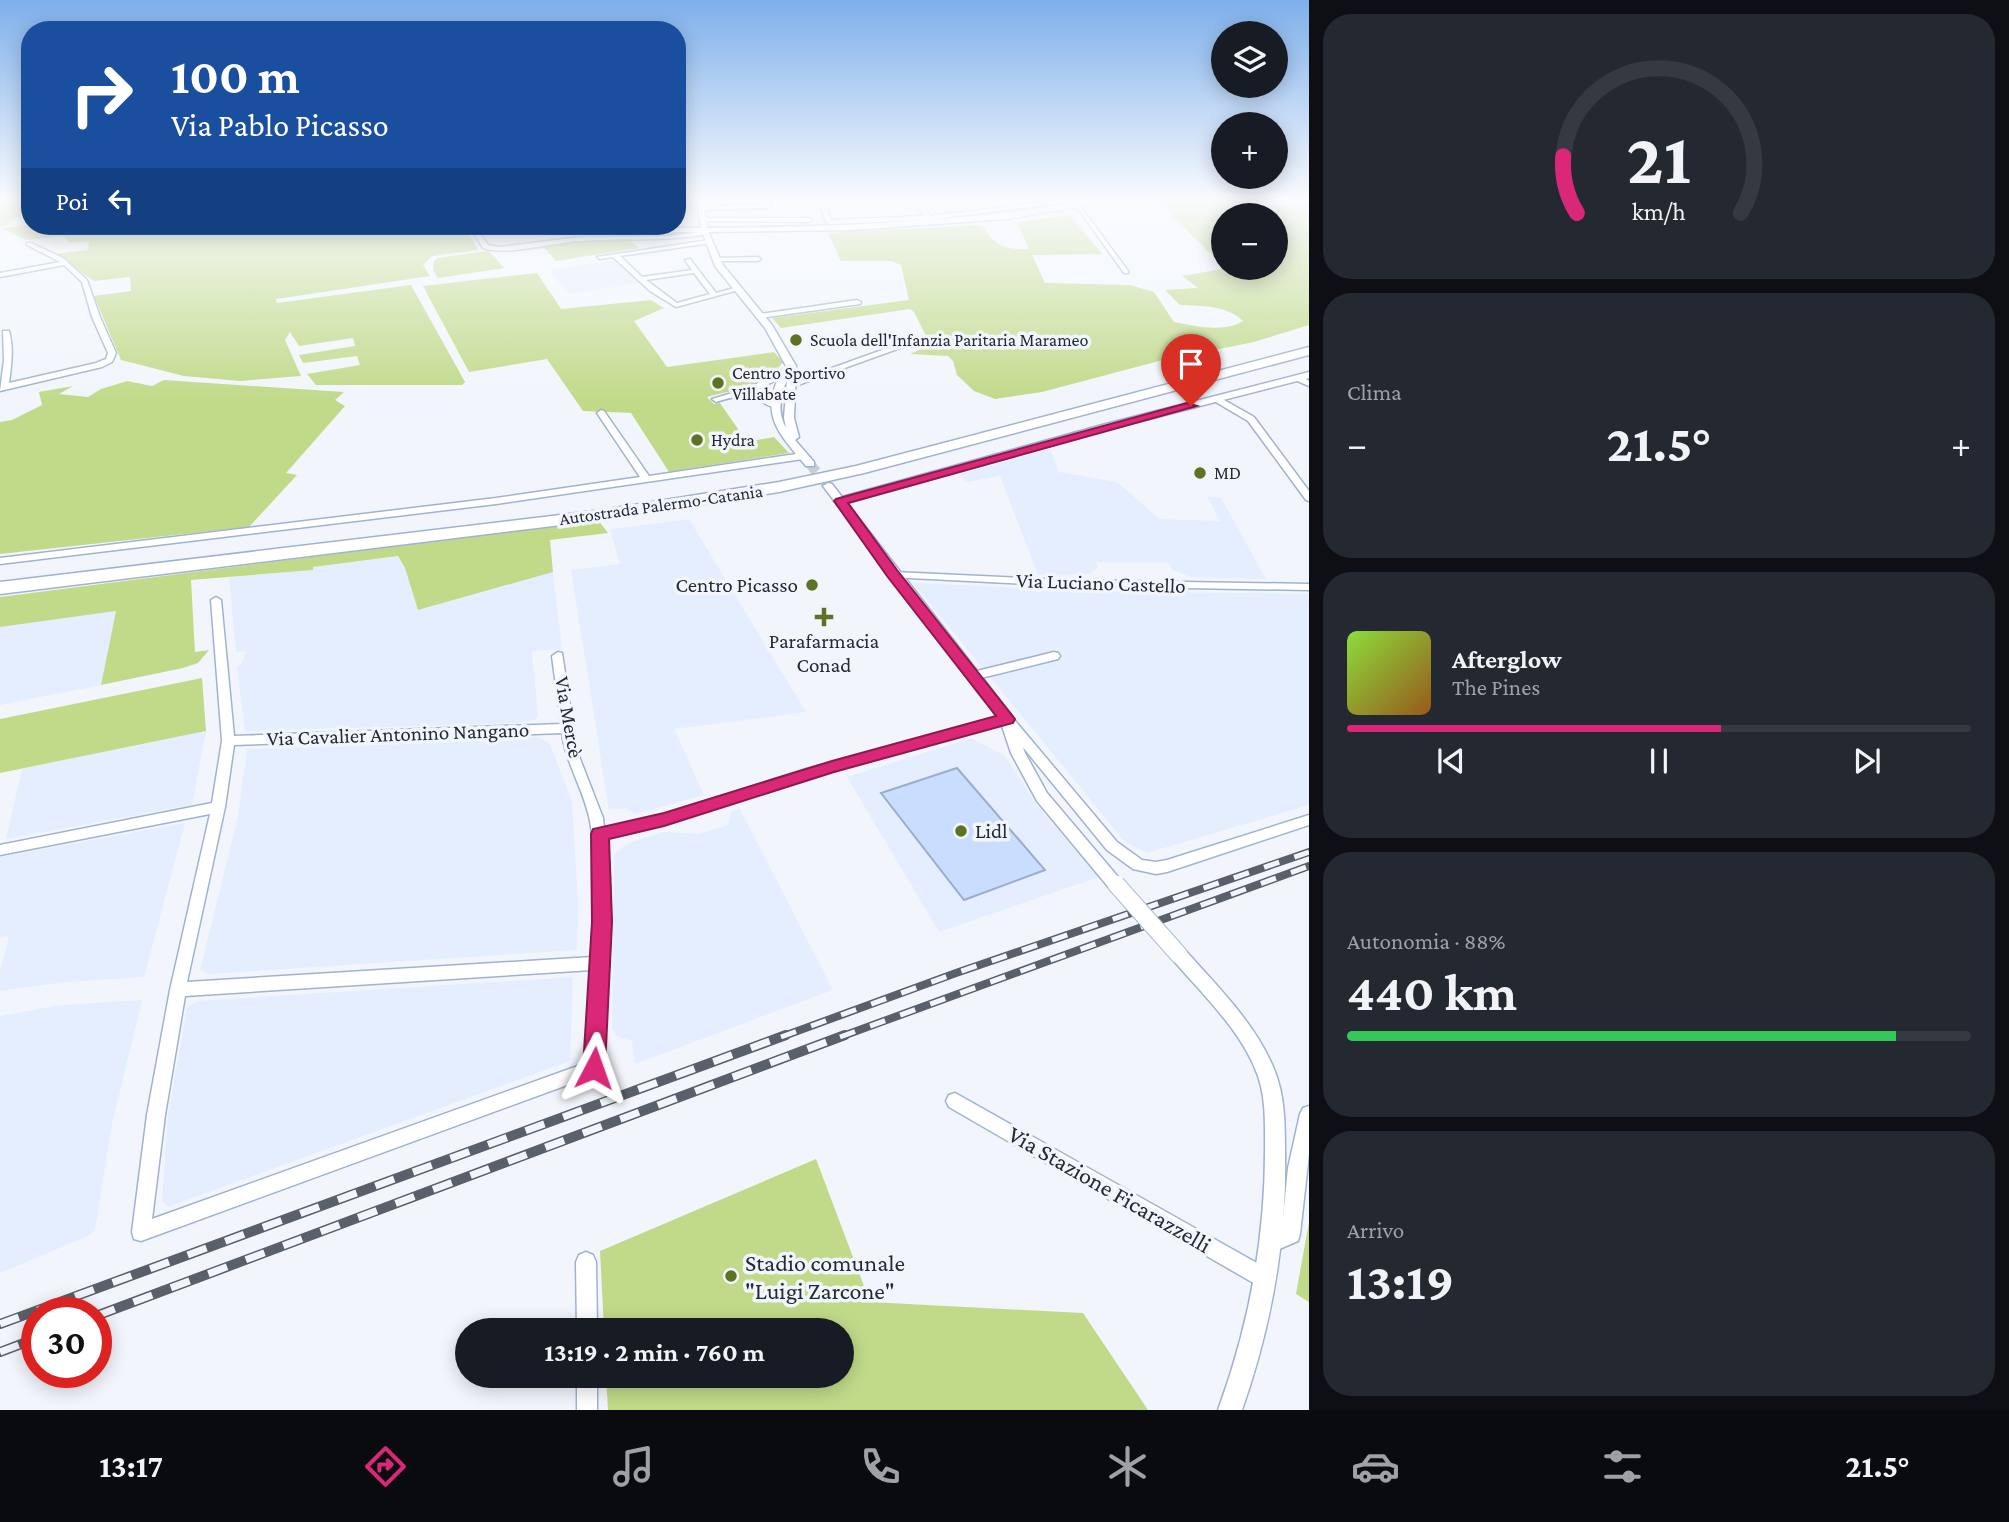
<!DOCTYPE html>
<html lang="it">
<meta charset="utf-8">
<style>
:root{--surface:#171b24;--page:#242831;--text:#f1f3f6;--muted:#9ea1a6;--line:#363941;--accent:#db2777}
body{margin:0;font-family:"Crimson Pro",serif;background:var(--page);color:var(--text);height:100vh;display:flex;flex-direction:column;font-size:26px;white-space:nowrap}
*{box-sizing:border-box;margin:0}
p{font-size:23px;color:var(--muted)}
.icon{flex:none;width:38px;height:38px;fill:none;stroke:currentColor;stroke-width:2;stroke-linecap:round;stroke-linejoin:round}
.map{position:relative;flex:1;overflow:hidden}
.panel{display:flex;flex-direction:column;gap:14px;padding:14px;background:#0d0f14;width:700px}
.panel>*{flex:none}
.banner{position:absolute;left:21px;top:21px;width:665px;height:214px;border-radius:28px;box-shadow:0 4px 18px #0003;background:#1a4fa0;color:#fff;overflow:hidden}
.tools{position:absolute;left:1211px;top:21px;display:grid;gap:14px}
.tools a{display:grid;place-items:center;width:77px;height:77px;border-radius:50%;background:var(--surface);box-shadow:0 4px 18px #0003;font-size:35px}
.speed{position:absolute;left:21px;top:1297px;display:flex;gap:14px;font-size:35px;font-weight:700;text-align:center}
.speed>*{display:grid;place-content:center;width:91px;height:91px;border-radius:50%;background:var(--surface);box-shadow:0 4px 18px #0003;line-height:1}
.speed .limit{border:10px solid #d22;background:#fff;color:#111}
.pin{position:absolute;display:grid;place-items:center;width:60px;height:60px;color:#fff;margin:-72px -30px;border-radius:50% 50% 50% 0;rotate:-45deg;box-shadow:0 0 7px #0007}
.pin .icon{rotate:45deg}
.me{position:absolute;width:77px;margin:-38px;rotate:4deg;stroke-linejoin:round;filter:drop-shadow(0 0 5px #0008)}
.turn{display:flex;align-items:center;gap:24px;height:147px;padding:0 35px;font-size:32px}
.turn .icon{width:91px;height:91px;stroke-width:2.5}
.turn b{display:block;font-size:49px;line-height:60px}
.then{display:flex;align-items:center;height:66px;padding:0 35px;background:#0003;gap:14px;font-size:26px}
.big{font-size:52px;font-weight:700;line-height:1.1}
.panel .widget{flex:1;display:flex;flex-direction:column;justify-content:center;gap:10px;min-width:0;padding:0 24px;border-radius:28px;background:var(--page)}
.panel .dial{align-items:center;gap:0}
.dial svg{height:182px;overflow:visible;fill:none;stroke:var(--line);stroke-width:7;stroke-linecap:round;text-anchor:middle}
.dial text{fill:var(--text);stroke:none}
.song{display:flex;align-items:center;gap:21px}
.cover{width:84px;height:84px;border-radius:10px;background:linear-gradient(135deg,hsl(90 70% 55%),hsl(30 70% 35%))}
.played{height:7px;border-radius:4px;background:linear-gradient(90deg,var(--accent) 60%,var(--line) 60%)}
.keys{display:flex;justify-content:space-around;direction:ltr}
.heat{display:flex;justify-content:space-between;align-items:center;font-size:38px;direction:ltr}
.charge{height:10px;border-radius:5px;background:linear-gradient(90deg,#34c759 88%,var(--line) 0)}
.trip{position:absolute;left:455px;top:1318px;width:399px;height:70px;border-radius:35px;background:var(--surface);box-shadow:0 4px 18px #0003;font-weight:700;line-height:70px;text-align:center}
.menu{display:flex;height:112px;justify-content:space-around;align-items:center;background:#090b0e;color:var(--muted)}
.menu .icon{width:49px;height:49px}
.menu .on{color:var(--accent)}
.menu b{font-size:32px;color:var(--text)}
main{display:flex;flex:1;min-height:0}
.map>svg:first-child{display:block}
.built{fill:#e5eefe}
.green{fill:#c1da8a;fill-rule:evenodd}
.building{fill:#c9ddfe;stroke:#9badcd;stroke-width:2}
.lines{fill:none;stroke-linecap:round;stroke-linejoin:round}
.tertiary-tunnel{stroke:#c9cdd4;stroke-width:10;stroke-dasharray:10 5;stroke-linecap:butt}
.minor-casing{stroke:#a0b2d2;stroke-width:3}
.tertiary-casing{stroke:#a0b2d2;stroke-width:3}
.primary-casing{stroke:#a0b2d2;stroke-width:3}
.motorway-casing{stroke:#a0b2d2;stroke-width:3}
.minor{fill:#fff;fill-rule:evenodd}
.tertiary{fill:#fff;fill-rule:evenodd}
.primary{fill:#fff;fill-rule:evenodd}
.motorway{fill:#fff;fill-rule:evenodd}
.rail-far1-casing{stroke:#5a606b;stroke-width:8}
.rail-casing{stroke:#5a606b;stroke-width:10}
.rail-far1{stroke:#f2f6fc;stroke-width:5;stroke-dasharray:16;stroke-linecap:butt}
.rail{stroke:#f2f6fc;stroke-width:7;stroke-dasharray:20;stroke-linecap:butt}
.tertiary-bridge-casing{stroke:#a0b2d2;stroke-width:19;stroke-linecap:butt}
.tertiary-bridge{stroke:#fff;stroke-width:17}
.route{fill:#db2777;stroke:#8e194d;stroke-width:2}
.poi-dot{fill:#5d7222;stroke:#f2f6fc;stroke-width:2.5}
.labels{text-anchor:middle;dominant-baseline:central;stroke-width:7;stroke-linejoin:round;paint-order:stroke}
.far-poi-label{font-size:18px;fill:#232a36;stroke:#f2f6fc;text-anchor:start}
.far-street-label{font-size:18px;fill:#232a36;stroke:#f2f6fc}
.street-label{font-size:21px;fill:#232a36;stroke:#f2f6fc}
.poi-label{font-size:21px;fill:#232a36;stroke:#f2f6fc;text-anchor:end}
.near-street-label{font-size:24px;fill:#232a36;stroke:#f2f6fc}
.near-poi-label{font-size:24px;fill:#232a36;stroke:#f2f6fc;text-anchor:start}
</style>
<main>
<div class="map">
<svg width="1309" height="1410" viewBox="0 0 1309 1410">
<rect width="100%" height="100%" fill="#f2f6fc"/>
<!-- built -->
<g class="built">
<path d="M616,260L638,283L569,294L549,270Z"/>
<path d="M1050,449L1059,472L1117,482L1160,519L1220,521L1207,496L1221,498L1266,579L1191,577L1173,570L1168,562H1096L1098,568L1090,574L1038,575L1000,476L967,482L958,475Z"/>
<path d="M689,519L806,712L674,729L704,795L636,814L626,808L609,810L571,570L620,564L610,529Z"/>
<path d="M399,556L405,568L419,610L553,572L562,649L532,651L538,716L535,720L516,723L245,731L237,667L242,663L246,651L236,652L229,577L313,570V567Z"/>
<path d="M913,583L1093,591L1309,594V805L1147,853L1125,842Z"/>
<path d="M116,611L101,685L0,705V627Z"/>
<path d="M206,731L192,805L6,839L22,769Z"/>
<path d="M539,737L550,744L572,802L578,902L577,950L208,974L200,970L238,816L247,749Z"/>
<path d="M971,738L1005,756L1038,807L1099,877L939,932L847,777Z"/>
<path d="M740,809L833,990L635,1064L632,1041L616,1036L612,1027L614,854L628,843L664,832L699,834L728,825L731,811Z"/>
<path d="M185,823L144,977L64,982L0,991V972L9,936L0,937V857Z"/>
<path d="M573,977L570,1061L167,1207L162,1200L168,1116L187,1008L197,1001Z"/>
<path d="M142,1000L112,1124L95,1230L88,1236L0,1273V1016L62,1005Z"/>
</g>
<!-- green -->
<g class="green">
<path d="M0,200H30V215L16,217L9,225L0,226Z"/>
<path d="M1156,200H1251L1259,206L1309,205V325L1254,342L1159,361L1042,392L995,399L974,391L957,375L953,361L948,356L910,354L923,348L928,340L914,312L910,309L781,328L772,318L909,300L901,265L892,261H841L828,233L978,225L984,227C994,247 1008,250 1029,249L1017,222L1070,215L1102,254L1032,255L1045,283L1130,285L1154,292L1174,322C1195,326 1224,333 1243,321C1227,305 1202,306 1180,305L1165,290L1198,288L1182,276L1222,269L1212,255ZM1223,215H1276V268H1223Z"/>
<path d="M30,225L53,231L77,226H346L470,236L478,250L432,256L423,265L430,276L276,299L277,303L411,285L465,382L462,385H316L307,374L360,365L357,356L303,363L299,355L355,346L353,338L299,346L290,332L285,340L301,376L240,381L184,376L121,360L94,296L131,291L130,277L94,281L55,254L88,250L89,241L70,243L64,236L27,240L1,228Z"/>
<path d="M629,240L639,248L556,261L542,245L571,241Z"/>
<path d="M489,251L504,268L438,278L433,270L434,261L438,258Z"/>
<path d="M537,273L561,309L651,300L664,308L634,321L667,367L774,352L783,362C764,388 736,389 707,397L714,404L720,403L747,442L774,437L789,453L669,472L631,413L583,411L547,359L469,372L423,286Z"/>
<path d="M164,380L344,392L335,400L345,406L286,473L297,475L249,527L0,554V422L12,420L42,405L39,392L73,386L59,394L88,397L101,389L127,381L152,386Z"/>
<path d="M598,520L608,533L550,540L553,572L418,610L405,568L398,556L313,567V570L191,580L195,652L209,650L198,663L183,668L101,685L116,611L0,627V597Z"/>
<path d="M202,678L206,731L0,773V719Z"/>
<path d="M816,1159L870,1302L1083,1313L1148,1410H608L606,1376H842V1330H604L600,1251Z"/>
<path d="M1309,1222V1302L1296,1294Z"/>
</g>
<!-- building -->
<path class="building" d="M957,768L1045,870L964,900L881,793Z"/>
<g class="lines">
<!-- tertiary-tunnel -->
<path class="tertiary-tunnel" d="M810,464L828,486"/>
<defs>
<g id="minor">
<path d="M762,200H768V208L702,210L699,208L702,206L763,205Z"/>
<path d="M818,200H824L831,220L924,216L914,200H920L930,216L1062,200H1082L928,220L829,224L826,222Z"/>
<path d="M1077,207H1081L1128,271V273H1124Z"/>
<path d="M703,218H809L812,220L809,222L701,221Z"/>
<path d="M706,231L709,233L708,234C665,242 623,238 579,241C553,243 506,256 483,248L475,235L480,234L488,245L499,247L580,237L668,236Z"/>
<path d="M709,240L712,242L711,243L620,256L642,277L692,270L685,260L690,259L716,293L738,287L742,289L676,307L650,291L613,257L600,259L597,257ZM694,273L710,294L677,303L646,280Z"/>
<path d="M27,243H31L63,258L87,280L100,317L116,353L112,362L102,367L0,391L4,360L3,331H9C14,348 11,367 9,383L96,363L106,359L108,353L92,317L82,282L64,265L0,277V273L60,262L27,245Z"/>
<path d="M717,258L758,257L761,259L758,261H715V259Z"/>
<path d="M857,300L861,302L860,304L760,318L756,316L760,314Z"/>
<path d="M893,346L900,348L795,386L788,384Z"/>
<path d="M782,371L789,373L752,393L764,395L776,403V407C767,407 763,401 755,398C742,394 730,398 716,402L712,399L746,389Z"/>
<path d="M1295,376H1301L1309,381V386L1295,380Z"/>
<path d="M1217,396L1254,417L1309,491V501L1306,500L1248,421L1214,401V397Z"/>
<path d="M601,410L604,411L649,476L803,453L808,456L803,459L496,504L0,564V558L496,498L640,477L597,413Z"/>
<path d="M894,572L1068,580L1309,584V590L1068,586L890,577L889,575L890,573Z"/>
<path d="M216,597L221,600L234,736L561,724L552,656L558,652L562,653L577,751L603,818L604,828L665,814L806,769L1007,715L1011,716L1117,842L1142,860L1156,862L1167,860L1309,815V825L1167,872L1156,874L1133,869L1107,850L1004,724L808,778L665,824L606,838C617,911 606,994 602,1068L600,1073L141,1241L134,1239L132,1232L147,1115L170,990L210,814L0,855V845L212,803L222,741L211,600ZM562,733C566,764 584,790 590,821C598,865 595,912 592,957L187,982L225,807L234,745ZM592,970L586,1063L152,1219L165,1115L185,996Z"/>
<path d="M1054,652L1058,653L1060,656L1058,659L973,680L967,676L973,672Z"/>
<path d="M955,1093L1271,1271L1274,1278L1271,1285L1264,1288L1257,1285L949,1107L946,1101L949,1095Z"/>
<path d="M1309,1106V1154L1300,1234L1298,1241L1270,1253L1263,1251L1261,1244L1263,1237L1282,1228L1288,1168L1300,1114L1303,1108Z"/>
<path d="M586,1252L593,1255L596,1262L597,1330H577L576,1262L579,1255Z"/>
<rect x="577" y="1376" width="20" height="34"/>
</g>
<g id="tertiary">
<path d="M697,200H703L708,230L701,228Z"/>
<path d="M702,231H708L723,265L772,325L796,366L794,418L799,437L795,440L814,462V466H806C779,433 758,415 782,371L787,370L786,366L765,328L715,266ZM787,380L784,418L786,428C777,412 780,396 787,380Z"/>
<path d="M1309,372V378L1114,428L847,503L1012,716L1025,753L1047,793L1124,884L1122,889L1116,891L1110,889L1037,801L1011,753L1000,720L823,486L828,483L832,484L842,497L1106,424Z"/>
<path d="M1179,948L1185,950C1218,987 1255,1023 1274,1069C1285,1095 1285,1125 1285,1153C1287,1242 1271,1327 1242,1410H1218C1249,1326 1265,1239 1265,1150C1265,1125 1266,1099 1258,1076C1242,1031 1203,995 1173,960L1170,955L1173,950Z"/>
</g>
<path id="primary" d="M1092,200H1115L1007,219L852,230L550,234L404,229L399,226C450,224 502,228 553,228C732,228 915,231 1092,200Z"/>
<path id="motorway" d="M1309,347V355L864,473L779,492L602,520L0,594V582L602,510L779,482L856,466Z"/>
</defs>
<!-- minor casing -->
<use href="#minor" class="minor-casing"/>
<!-- tertiary casing -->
<use href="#tertiary" class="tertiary-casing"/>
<!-- primary casing -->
<use href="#primary" class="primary-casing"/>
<!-- motorway casing -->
<use href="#motorway" class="motorway-casing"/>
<!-- minor -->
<use href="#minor" class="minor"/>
<!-- tertiary -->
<use href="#tertiary" class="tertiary"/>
<!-- primary -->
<use href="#primary" class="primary"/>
<!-- motorway -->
<use href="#motorway" class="motorway"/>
<defs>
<g id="rail-far1">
<path d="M781,1037L956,973L1309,852"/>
<path d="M840,1037L1309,866"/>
</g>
<g id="rail">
<path d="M96,1316L845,1035"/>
<path d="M0,1324L786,1035"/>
<path d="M0,1352L37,1338"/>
</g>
</defs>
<!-- rail-far1 casing -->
<use href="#rail-far1" class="rail-far1-casing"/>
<!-- rail casing -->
<use href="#rail" class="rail-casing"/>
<!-- rail-far1 -->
<use href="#rail-far1" class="rail-far1"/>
<!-- rail -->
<use href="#rail" class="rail"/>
<defs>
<path id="tertiary-bridge" d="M1116,884L1179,955"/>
</defs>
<!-- tertiary-bridge casing -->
<use href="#tertiary-bridge" class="tertiary-bridge-casing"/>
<!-- tertiary-bridge -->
<use href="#tertiary-bridge" class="tertiary-bridge"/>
</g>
<!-- sky -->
<linearGradient id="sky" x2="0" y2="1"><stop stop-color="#7dafea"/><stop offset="0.5" stop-color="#f9fbfe"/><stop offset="1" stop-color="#f9fbfe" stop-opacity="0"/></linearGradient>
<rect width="1309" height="398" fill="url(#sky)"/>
<!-- route -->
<path class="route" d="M1187,403L1197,406L848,503L897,570L1015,719L1013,723L834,772L664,826L609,839L612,922L605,1068L601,1075L594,1078L586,1075L583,1068L592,922L591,834L593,829L664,813L832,761L996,716L887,576L834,501L836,499Z"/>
<!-- markers -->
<g class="poi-dot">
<circle cx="796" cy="340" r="7"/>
<circle cx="718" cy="383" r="7"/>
<circle cx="697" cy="440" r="7"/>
<circle cx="1200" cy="473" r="7"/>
<circle cx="812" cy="585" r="7"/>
<path d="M820.5 606.5h7v7h7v7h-7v7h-7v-7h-7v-7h7z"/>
<circle cx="961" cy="831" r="7"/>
<circle cx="731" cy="1276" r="7"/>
</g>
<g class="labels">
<!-- far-poi labels -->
<g class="far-poi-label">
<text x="810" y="340">Scuola dell'Infanzia Paritaria Marameo</text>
<text x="732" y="373">Centro Sportivo<tspan x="732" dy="21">Villabate</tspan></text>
<text x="711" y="440">Hydra</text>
<text x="1214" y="473">MD</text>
</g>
<!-- far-street labels -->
<g class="far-street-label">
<text transform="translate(661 505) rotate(-8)">Autostrada Palermo-Catania</text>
</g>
<!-- street labels -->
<g class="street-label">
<text transform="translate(1101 583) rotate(2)">Via Luciano Castello</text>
<text transform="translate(569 717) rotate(80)">Via Mercè</text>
<text transform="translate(398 734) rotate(-2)">Via Cavalier Antonino Nangano</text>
</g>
<!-- poi labels -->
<g class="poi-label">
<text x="798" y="585">Centro Picasso</text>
<text x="824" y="641" text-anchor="middle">Parafarmacia<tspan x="824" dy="24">Conad</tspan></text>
<text x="975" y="831" text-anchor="start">Lidl</text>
</g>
<!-- near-street labels -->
<g class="near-street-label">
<text transform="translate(1110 1189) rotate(30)">Via Stazione Ficarazzelli</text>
</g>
<!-- near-poi labels -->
<g class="near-poi-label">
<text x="745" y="1262">Stadio comunale<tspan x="745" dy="28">"Luigi Zarcone"</tspan></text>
</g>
</g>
</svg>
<div class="tools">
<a><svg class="icon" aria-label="layers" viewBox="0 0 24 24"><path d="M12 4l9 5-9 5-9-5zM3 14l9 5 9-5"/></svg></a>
<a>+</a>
<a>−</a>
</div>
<div class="speed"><div class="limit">30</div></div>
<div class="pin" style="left:1191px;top:406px;background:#d93025"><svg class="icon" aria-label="arrive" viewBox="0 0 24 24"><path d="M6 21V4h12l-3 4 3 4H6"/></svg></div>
<svg class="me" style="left:594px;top:1068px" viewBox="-20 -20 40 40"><path d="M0-17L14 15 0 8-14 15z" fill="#db2777" stroke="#fff" stroke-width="4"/></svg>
<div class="trip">13:19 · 2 min · 760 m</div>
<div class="banner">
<div class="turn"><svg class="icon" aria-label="right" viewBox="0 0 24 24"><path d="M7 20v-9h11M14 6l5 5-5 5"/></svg><div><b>100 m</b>Via Pablo Picasso</div></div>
<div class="then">Poi<svg class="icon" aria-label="left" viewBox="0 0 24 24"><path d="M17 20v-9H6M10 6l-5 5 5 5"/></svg></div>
</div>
</div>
<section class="panel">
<div class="widget dial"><svg viewBox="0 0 100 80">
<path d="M14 69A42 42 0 1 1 86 69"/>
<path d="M14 69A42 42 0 0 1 8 44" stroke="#db2777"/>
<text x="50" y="56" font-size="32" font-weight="700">21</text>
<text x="50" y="72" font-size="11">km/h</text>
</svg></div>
<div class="widget"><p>Clima</p>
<div class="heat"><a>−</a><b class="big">21.5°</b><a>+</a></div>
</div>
<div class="widget">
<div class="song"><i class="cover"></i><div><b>Afterglow</b><p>The Pines</p></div></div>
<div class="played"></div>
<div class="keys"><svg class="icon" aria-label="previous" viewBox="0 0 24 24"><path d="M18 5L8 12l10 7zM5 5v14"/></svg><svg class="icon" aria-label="pause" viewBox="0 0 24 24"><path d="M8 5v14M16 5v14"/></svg><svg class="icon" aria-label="next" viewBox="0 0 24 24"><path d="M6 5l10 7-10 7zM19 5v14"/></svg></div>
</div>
<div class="widget"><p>Autonomia · 88%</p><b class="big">440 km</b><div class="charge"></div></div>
<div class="widget"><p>Arrivo</p><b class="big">13:19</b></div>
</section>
</main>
<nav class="menu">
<b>13:17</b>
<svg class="icon on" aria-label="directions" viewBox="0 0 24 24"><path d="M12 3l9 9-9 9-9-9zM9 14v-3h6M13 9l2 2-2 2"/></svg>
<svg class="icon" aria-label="music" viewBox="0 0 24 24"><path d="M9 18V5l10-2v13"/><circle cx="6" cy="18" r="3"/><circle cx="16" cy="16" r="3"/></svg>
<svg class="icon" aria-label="phone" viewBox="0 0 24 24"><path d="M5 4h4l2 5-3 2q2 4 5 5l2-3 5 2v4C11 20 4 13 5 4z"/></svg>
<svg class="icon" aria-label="climate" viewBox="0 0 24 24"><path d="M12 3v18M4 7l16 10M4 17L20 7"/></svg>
<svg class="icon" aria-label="car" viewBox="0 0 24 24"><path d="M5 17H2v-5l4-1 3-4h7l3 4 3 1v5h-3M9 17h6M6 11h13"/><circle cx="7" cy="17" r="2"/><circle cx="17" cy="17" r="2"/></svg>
<svg class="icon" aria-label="filters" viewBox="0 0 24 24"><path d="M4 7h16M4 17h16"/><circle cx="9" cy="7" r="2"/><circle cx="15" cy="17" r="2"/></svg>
<b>21.5°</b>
</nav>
